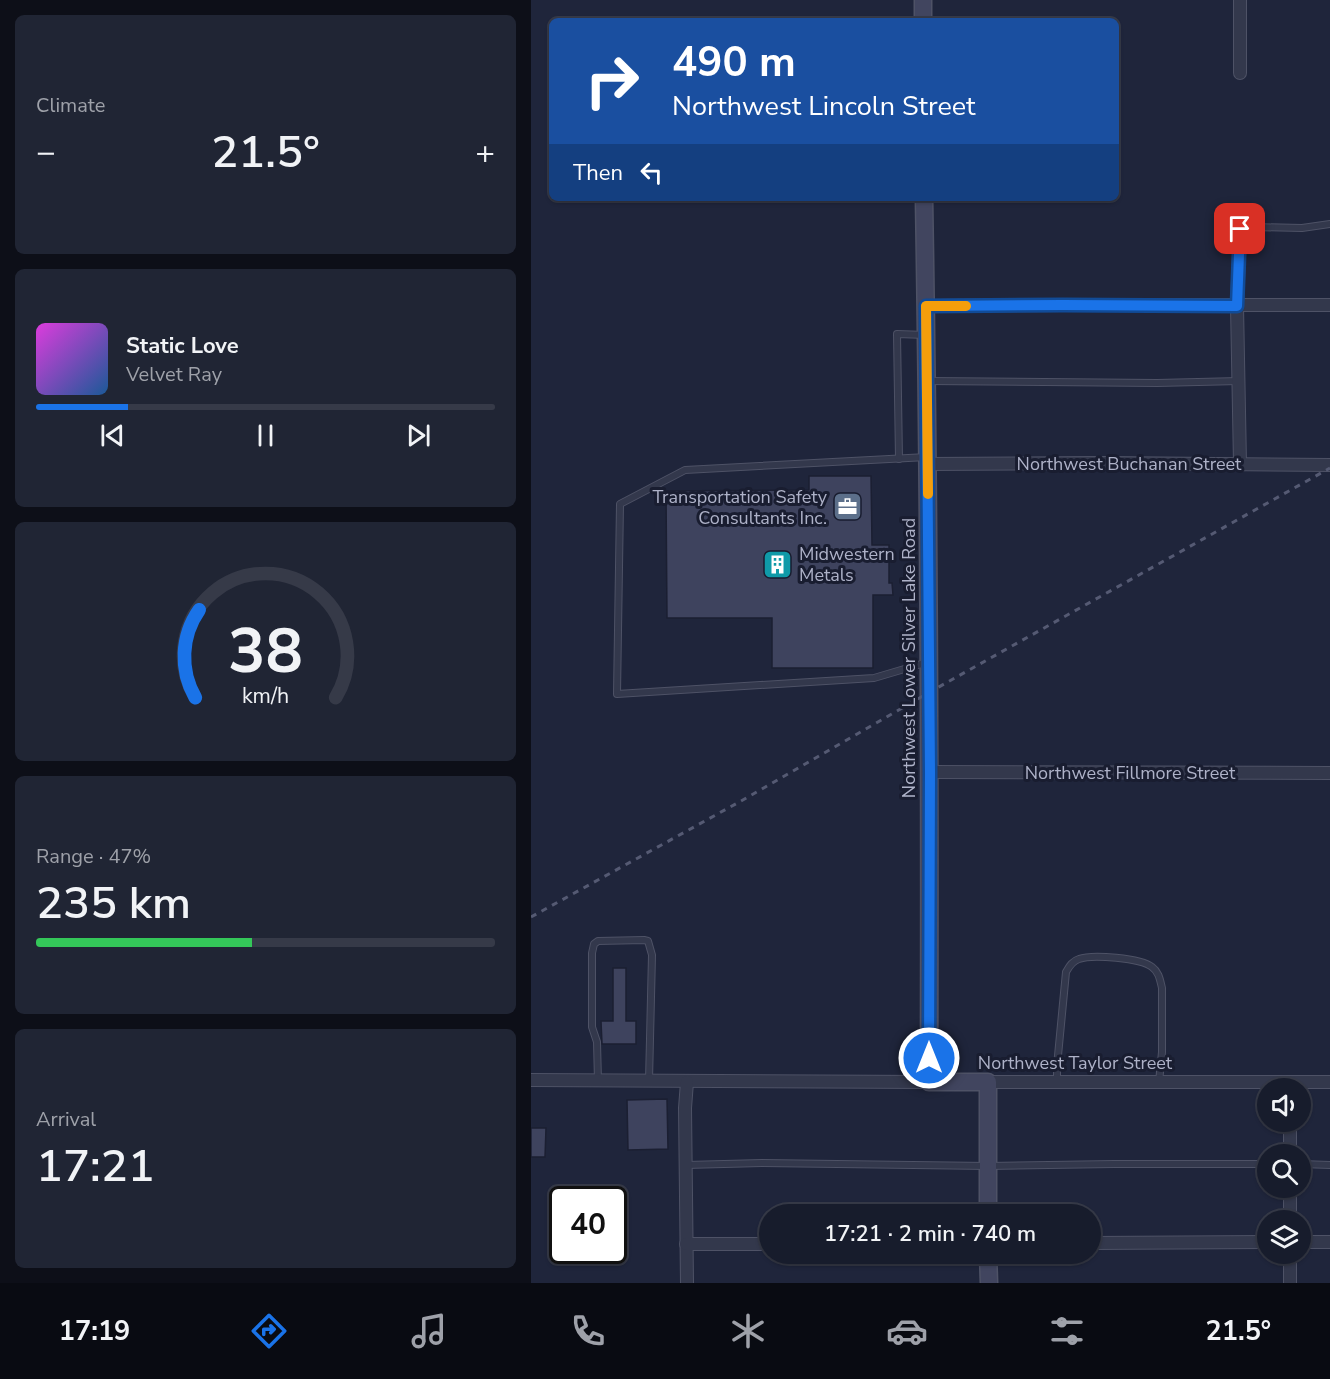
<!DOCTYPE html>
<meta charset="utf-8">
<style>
:root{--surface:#171c2c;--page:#202534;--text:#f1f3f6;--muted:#9ea1a9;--line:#363a48;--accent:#1a73e8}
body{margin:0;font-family:"Nunito Sans",sans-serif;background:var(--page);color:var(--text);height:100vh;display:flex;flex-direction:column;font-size:22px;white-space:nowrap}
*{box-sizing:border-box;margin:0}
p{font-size:20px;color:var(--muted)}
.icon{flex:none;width:33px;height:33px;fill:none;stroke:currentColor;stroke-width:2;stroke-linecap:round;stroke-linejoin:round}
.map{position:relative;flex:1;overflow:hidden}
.drawer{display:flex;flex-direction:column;gap:15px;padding:15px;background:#0d0f18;width:531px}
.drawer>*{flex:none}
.hud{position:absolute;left:18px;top:18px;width:570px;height:183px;border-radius:9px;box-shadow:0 2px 4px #0004,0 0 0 2px var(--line);background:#1a4fa0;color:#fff;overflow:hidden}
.buttons{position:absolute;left:726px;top:1078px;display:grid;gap:12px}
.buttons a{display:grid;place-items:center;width:54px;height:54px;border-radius:50%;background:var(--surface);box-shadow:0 2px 4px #0004,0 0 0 2px var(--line);font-size:30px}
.speed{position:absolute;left:18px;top:1186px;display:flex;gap:12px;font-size:30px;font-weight:700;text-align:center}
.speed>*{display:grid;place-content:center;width:78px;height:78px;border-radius:50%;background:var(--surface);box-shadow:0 2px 4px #0004,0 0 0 2px var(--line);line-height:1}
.speed .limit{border:3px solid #111;border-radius:9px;background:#fff;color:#111}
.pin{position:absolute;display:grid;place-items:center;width:51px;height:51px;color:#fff;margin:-26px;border-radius:12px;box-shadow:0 3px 9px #0006}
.me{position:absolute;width:66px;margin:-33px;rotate:0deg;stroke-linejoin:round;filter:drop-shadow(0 0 4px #0008)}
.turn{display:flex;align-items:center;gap:21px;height:126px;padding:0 24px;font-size:27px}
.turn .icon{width:78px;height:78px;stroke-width:2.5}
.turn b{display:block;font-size:42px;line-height:51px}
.then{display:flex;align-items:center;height:57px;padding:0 24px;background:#0003;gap:12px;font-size:22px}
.big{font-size:45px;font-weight:600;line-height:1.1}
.drawer .card{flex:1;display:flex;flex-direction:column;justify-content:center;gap:9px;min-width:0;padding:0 21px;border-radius:9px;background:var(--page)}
.drawer .dial{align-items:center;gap:0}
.dial svg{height:156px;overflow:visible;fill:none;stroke:var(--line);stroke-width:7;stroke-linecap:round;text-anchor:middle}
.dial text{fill:var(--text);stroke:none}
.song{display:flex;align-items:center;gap:18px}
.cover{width:72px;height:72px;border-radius:9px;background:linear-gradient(135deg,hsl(300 70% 55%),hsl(210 70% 35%))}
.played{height:6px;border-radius:3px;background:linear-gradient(90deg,var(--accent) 20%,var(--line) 20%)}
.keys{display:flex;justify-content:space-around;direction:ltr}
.heat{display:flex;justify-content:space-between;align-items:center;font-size:33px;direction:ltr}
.charge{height:9px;border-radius:4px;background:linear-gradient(90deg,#34c759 47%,var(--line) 0)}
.trip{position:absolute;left:228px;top:1204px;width:342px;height:60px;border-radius:30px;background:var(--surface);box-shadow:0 2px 4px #0004,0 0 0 2px var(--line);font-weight:600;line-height:60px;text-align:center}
.tabs{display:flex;height:96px;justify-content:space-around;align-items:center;background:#090b12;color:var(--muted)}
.tabs .icon{width:42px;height:42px}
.tabs .current{color:var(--accent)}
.tabs b{font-size:27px;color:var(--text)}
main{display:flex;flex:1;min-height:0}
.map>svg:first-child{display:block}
.building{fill:#3e435e;stroke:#1b1f32;stroke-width:1.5}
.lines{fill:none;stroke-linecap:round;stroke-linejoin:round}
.lane-casing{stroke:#4e5266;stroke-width:8}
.street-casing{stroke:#4e5266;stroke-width:14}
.secondary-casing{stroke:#4e5266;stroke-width:19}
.lane{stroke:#33384c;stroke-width:6}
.street{stroke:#33384c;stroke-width:12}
.secondary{stroke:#41455f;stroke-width:16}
.rail{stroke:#555a73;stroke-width:3;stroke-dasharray:6 6;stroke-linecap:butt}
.route-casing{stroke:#114b97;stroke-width:15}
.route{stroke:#1a73e8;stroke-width:10}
.slow{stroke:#f59e0b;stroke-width:10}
.labels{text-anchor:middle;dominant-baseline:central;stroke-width:6;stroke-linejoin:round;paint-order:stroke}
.street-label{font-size:18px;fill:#aeb2c8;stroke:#191d30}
.poi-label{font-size:18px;fill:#aeb2c8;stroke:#191d30;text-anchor:end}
</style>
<main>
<section class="drawer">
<div class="card"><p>Climate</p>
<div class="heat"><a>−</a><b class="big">21.5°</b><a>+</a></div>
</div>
<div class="card">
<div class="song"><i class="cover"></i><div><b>Static Love</b><p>Velvet Ray</p></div></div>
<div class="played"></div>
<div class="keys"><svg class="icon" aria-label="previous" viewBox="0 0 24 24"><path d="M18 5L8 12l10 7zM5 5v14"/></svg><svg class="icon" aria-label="pause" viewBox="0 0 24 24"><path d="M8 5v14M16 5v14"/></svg><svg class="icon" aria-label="next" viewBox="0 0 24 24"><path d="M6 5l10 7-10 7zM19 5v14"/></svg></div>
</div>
<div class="card dial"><svg viewBox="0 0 100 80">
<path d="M14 69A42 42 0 1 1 86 69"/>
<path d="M14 69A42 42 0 0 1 16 24" stroke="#1a73e8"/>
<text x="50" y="56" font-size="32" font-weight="700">38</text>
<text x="50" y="72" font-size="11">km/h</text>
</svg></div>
<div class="card"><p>Range · 47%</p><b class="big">235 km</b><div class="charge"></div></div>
<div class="card"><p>Arrival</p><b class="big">17:21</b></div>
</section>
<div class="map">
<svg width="799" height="1283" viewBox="0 0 799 1283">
<rect width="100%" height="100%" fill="#1f253b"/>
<!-- building -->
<g class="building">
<path d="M278,476H340L341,545H358V583H361L362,595H342V668H241V618H136L135,491L278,490Z"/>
<path d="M82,968H95V1021H105V1044H71L70,1021H82Z"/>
<path d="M136,1099L137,1149L97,1150L96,1100Z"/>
<path d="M0,1128H15L14,1157H0Z"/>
</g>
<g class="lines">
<defs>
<g id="lane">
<path d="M709,229L722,227L771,228L799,224"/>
<path d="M397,381L626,383L708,381"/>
<path d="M396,457L154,470L89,504L86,694L343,678L397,662"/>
<path d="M368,459L366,334L395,335"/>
<path d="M67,1081L66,1042L61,1027V953L63,944L67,941L113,940L117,941L121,955L118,1081"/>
<path d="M526,1082V1066L535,972C538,967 541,961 548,959C561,954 610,958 621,967C628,972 629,980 631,988V1052L628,1082"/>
<path d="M770,1164L799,1165"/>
<path d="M155,1165L231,1163L457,1166L583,1164H736"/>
</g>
<g id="street">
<path d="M709,0V73"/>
<path d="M709,229L706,306L709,464"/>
<path d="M395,306L532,305H799"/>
<path d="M397,464L574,463L799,465"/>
<path d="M399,772L799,773"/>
<path d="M0,1080L398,1082"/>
<path d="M156,1082L154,1108L156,1283"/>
<path d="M457,1082H799"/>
<path d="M759,1155V1122"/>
<path d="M759,1188V1221"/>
<path d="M770,1242H799"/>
<path d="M560,1243L736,1242"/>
<path d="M155,1244H238"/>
<path d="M759,1254V1283"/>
</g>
<g id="secondary">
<path d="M392,21V0"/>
<path d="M393,198C398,493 399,787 398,1082H457V1215"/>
<path d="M457,1254L458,1283"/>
</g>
</defs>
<!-- lane casing -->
<use href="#lane" class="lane-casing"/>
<!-- street casing -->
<use href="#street" class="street-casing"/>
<!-- secondary casing -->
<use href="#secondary" class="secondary-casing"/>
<!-- lane -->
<use href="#lane" class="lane"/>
<!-- street -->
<use href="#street" class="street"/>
<!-- secondary -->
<use href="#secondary" class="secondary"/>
<!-- rail -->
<path class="rail" d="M0,917L210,801L397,693L799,468"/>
</g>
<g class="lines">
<defs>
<path id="route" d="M398,1058L399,772L395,306L532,305L706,306L709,229"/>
</defs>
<!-- route casing -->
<use href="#route" class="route-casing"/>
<!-- route -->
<use href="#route" class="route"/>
<!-- slow -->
<path class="slow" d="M397,494L395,306H435"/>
</g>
<!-- icons -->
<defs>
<symbol id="office-square" viewBox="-11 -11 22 22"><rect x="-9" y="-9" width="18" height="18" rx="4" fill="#5c6f8a" stroke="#191d30"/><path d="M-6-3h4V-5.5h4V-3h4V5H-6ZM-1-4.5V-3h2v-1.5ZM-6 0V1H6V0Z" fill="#fff"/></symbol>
<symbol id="building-square" viewBox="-11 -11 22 22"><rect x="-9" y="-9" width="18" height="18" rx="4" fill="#0f9aa8" stroke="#191d30"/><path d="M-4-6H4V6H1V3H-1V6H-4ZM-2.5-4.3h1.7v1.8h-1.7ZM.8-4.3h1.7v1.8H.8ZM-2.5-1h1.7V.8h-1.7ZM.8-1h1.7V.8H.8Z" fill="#fff"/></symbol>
</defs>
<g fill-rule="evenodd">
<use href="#office-square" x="300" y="490" width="33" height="33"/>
<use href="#building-square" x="230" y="548" width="33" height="33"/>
</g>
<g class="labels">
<!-- street labels -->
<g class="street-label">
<text x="598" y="464">Northwest Buchanan Street</text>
<text transform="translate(378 658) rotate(-90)">Northwest Lower Silver Lake Road</text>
<text x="599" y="773">Northwest Fillmore Street</text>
<text x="544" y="1063">Northwest Taylor Street</text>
</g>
<!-- poi labels -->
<g class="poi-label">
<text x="296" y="497">Transportation Safety<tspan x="296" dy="21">Consultants Inc.</tspan></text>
<text x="268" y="554" text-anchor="start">Midwestern<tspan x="268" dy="21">Metals</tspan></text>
</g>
</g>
</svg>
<div class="buttons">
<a><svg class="icon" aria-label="sound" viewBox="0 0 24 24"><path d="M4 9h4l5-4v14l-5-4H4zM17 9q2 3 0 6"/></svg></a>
<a><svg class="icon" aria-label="search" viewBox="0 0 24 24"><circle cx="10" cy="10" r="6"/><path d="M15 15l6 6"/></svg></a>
<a><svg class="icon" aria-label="layers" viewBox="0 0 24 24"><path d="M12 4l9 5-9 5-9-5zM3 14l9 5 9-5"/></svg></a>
</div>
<div class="speed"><div class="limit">40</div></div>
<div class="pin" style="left:709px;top:229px;background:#d93025"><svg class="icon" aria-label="arrive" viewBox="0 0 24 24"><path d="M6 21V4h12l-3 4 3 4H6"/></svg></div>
<svg class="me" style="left:398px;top:1058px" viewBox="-20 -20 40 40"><circle r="17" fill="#1a73e8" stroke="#fff" stroke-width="3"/><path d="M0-11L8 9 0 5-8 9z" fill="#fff"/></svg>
<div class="trip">17:21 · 2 min · 740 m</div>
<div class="hud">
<div class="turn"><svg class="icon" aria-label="right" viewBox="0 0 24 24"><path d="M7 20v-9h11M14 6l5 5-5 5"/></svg><div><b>490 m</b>Northwest Lincoln Street</div></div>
<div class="then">Then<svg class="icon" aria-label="left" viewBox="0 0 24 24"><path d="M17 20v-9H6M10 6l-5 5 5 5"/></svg></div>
</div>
</div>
</main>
<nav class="tabs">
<b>17:19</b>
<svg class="icon current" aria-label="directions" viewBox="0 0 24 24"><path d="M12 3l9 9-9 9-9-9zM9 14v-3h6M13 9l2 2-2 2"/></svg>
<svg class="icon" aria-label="music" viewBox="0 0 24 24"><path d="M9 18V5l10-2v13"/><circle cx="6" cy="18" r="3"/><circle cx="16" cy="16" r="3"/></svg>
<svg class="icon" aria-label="phone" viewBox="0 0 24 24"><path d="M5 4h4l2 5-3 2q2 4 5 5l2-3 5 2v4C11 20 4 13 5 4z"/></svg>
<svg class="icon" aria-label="climate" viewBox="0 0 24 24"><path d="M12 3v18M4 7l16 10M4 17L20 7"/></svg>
<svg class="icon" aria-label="car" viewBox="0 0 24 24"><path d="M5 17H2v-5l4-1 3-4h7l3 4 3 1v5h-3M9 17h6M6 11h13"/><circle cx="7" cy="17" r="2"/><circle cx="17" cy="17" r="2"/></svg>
<svg class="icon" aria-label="filters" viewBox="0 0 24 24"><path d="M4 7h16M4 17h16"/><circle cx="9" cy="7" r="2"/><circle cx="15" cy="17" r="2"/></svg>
<b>21.5°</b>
</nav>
